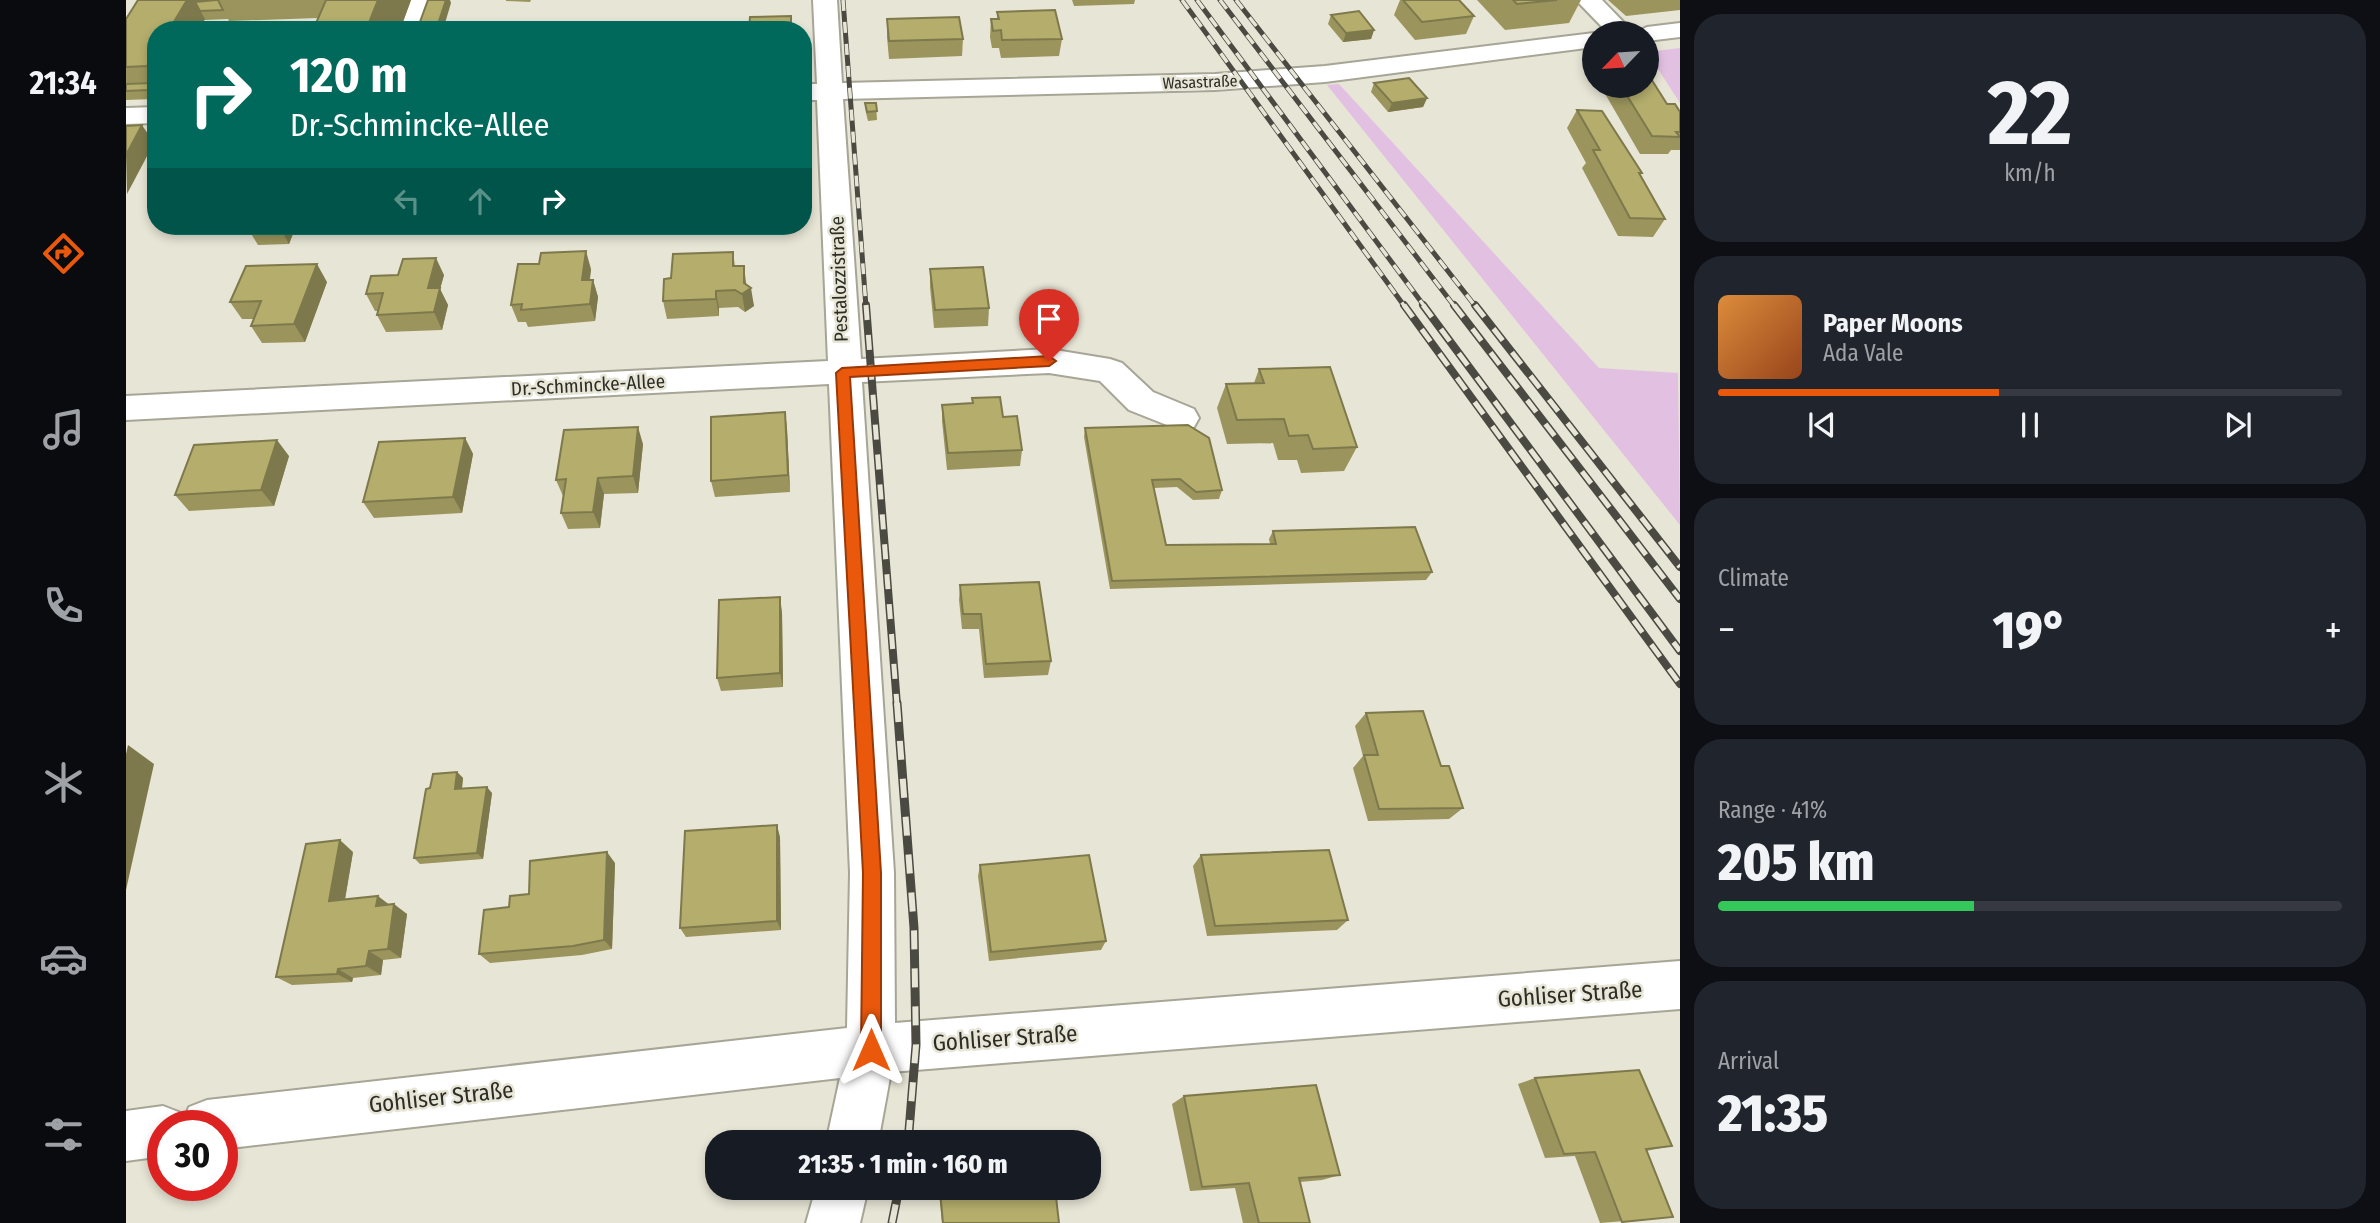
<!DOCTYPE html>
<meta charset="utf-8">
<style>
:root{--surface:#171b24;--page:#20242c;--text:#f1f3f6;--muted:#9ea1a6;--line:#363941;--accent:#ea580c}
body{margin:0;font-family:"Fira Sans Condensed",sans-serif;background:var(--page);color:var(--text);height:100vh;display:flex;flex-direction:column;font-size:26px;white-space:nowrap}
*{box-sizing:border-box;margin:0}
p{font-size:23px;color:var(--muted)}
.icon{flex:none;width:38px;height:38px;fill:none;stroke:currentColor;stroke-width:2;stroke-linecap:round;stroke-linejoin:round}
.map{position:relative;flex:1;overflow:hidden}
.drawer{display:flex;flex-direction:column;gap:14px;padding:14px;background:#0d0f14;width:700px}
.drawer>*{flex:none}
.guide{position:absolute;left:21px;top:21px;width:665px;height:214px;border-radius:28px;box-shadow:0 4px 10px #0003;background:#00695c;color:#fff;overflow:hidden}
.needle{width:46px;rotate:245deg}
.tools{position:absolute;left:1456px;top:21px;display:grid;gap:14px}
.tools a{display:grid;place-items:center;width:77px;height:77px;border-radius:50%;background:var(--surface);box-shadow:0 4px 10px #0003;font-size:35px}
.speed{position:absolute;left:21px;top:1110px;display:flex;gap:14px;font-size:35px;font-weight:700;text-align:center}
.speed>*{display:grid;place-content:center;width:91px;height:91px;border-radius:50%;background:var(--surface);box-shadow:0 4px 10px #0003;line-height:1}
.speed .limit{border:10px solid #d22;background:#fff;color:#111}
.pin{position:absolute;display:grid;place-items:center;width:60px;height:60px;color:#fff;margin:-72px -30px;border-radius:50% 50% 50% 0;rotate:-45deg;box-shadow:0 0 7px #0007}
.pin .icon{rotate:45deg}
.me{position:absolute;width:77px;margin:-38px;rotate:0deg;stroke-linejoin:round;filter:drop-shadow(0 0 5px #0008)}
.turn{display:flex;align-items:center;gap:24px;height:147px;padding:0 28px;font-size:32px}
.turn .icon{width:91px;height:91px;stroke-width:2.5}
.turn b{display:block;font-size:49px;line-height:60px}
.lanes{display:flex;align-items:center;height:66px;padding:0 28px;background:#0003;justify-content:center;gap:35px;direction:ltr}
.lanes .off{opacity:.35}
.big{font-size:52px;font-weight:800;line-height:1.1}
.drawer .tile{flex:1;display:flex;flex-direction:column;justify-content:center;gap:10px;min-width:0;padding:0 24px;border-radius:28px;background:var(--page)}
.drawer .dial{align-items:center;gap:0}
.dial b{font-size:91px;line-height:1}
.song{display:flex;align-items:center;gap:21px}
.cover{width:84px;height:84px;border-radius:10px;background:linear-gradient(135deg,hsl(30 70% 55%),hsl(20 70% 35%))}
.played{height:7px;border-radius:4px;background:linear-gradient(90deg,var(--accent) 45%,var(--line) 45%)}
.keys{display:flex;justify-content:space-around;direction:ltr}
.heat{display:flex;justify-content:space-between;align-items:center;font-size:38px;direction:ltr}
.charge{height:10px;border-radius:5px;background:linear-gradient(90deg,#34c759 41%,var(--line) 0)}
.trip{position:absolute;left:579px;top:1130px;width:396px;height:70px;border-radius:28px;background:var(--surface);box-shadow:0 4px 10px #0003;font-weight:800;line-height:70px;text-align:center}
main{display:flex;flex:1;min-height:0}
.menu{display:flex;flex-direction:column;width:126px;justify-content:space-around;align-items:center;background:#090b0e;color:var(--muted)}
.menu .icon{width:49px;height:49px}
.menu .on{color:var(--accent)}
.menu b{font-size:32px;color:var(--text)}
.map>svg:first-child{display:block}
.green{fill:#e2c0e1}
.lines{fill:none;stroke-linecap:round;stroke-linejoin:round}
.minor-casing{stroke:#a7a596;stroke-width:4}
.minor{fill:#fff;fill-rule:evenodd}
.rail-far2-casing{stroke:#4b4a42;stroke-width:5}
.rail-far1-casing{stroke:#4b4a42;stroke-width:8}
.rail-casing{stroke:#4b4a42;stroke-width:9}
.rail-far2{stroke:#e7e5d5;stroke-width:3.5;stroke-dasharray:11;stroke-linecap:butt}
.rail-far1{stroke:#e7e5d5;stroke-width:5;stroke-dasharray:15;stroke-linecap:butt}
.rail{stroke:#e7e5d5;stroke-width:6;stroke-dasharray:19;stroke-linecap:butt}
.wall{fill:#9b955d}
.shaded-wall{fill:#7e794c}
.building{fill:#b4ad6c;stroke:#7e794c;stroke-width:2}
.route{fill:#ea580c;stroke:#983908;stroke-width:2}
.labels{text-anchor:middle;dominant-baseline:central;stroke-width:5;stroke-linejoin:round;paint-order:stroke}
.far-street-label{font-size:16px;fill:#2d2c26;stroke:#e7e5d5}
.street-label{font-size:19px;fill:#2d2c26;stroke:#e7e5d5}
.near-street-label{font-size:23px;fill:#2d2c26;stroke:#e7e5d5}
</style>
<main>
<nav class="menu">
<b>21:34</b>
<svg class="icon on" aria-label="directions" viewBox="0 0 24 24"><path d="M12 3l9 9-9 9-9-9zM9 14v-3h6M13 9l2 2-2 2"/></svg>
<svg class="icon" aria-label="music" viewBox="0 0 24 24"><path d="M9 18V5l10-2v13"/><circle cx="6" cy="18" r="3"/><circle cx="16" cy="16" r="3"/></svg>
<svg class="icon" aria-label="phone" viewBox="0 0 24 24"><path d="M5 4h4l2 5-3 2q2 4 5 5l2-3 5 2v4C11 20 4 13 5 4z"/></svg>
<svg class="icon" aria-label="climate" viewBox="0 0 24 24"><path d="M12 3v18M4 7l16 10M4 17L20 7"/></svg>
<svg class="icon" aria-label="car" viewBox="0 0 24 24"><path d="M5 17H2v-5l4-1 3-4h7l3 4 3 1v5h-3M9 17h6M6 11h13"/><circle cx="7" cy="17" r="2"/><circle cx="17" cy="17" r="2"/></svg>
<svg class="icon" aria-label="filters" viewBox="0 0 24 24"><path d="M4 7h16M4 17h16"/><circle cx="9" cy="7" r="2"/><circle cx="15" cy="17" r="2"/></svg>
</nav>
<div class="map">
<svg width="1554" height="1223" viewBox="0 0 1554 1223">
<rect width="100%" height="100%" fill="#e7e5d5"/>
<!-- green -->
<g class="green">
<path d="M1554,48V103L1521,52Z"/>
<path d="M1213,84L1473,368L1552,373L1554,525L1201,85Z"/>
</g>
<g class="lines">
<defs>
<g id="minor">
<path d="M284,0H308L297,30H273Z"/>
<path d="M687,0H711L716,83L1089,74L1199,66L1468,33H1471H1468V47L1199,82L1089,90L717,99L735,359L923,349L984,359L996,363L1027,392L1068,409L1073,418L1068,427L1056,431L1003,410L974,381L923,373L736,382L768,873L769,1023L1554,961V1009L765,1072L752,1143H700L714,1078L96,1149V1125H37V1156L0,1161V1111L37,1106L55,1113L58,1120L63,1107L81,1100L721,1028L724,873L703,384L0,420V396L702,361L691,100H677V84H691Z"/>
<path d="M1450,0H1476L1508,33H1482Z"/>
<path d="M1554,23V37L1521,41V33H1509L1521,27Z"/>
<path d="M30,107V123L0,124V108Z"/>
<path d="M690,1188H742L734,1223H680Z"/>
</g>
</defs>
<!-- minor casing -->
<use href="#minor" class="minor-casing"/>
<!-- minor -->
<use href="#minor" class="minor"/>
<defs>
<g id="rail-far2">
<path d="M717,0L740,307"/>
<path d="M1056,0L1279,307"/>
<path d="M1071,0L1299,307"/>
<path d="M1094,0L1329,307"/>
<path d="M1110,0L1350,307"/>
</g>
<g id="rail-far1">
<path d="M740,305L771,705"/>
<path d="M1278,305L1554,684"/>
<path d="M1297,305L1554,651"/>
<path d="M1328,305L1554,599"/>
<path d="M1349,305L1554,567"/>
</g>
<g id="rail">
<path d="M771,703L788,928L790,1045L782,1143"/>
<path d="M766,1223L773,1188"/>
</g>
</defs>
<!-- rail-far2 casing -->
<use href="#rail-far2" class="rail-far2-casing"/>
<!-- rail-far1 casing -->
<use href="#rail-far1" class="rail-far1-casing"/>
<!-- rail casing -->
<use href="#rail" class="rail-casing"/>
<!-- rail-far2 -->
<use href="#rail-far2" class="rail-far2"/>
<!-- rail-far1 -->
<use href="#rail-far1" class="rail-far1"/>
<!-- rail -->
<use href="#rail" class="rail"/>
</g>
<!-- wall -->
<g class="wall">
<path d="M12,0H285L274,30H187L192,18L103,21L102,19L79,20L30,30V95L27,99L0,100V19Z"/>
<path d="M380,0H405L404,2L380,1Z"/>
<path d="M946,0H1009L1008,4L948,6Z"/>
<path d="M1274,0H1333L1348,16L1340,34L1289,40L1268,15Z"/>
<path d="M1351,0H1455L1443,23L1379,30Z"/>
<path d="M1482,0H1554V10L1500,16Z"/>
<path d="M871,12L936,39L933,56L875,58L873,48H866L864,37L865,19H871Z"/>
<path d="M1205,15L1248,30L1245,39L1217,42L1202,24Z"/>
<path d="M761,19L837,39L836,56L763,59L761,37Z"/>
<path d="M1248,83L1301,98L1297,107L1262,112L1245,92Z"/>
<path d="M1481,86H1521L1541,104L1554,112V150H1545L1542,154H1514L1478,92Z"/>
<path d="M739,103H750L751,120L742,121L740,113Z"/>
<path d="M1451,110L1516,173L1514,175L1539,219L1527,237L1492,236L1456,168L1460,163L1441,128Z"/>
<path d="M106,226H170L163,244L132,245L124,232L110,233Z"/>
<path d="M607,252L609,266L621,285L628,306L619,312L612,307L593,308V316L541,319L537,301L545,278Z"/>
<path d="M465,269L464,280H467L472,297L469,321L402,327L400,322H392L385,305Z"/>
<path d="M804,269L863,308L862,326L808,328L804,287Z"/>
<path d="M318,275L314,289L322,305L316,330L260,332L251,315L252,311H249L240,294Z"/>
<path d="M201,282L179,342L136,343L125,326L128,319H116L104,302Z"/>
<path d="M1133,369L1231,447L1218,471L1175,473L1171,460H1152L1147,443L1101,444L1091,408L1100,384L1128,383Z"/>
<path d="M846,398L877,417L896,450L894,466L821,470L816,421V405L846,403Z"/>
<path d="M659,412L661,429L664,492L589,497L585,481Z"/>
<path d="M959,428L1096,490L1093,499L1067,500L1051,487L1027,488L1040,545L1144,544L1143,539L1147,531L1306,572L1300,580L984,589L958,437Z"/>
<path d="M339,438L347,454L336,513L248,518L237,502Z"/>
<path d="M517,444L512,493L478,494L474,528L442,529L435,513L437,496L430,480Z"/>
<path d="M163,456L148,506L63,511L49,495Z"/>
<path d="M834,585L925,661L922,675L858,678L853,629H836L833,600Z"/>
<path d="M656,612L657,687L595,691L591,678Z"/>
<path d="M1240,713L1315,766L1337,808L1323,819L1242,821L1227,768L1237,756L1229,726Z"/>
<path d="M331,772L337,778L336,789L366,793L357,859L294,864L288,858L304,788Z"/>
<path d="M654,837L655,930L560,937L554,928Z"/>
<path d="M227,852L219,899L263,905L281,914L275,958L257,960L255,975L227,978L226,982L166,985L150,977Z"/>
<path d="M1075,855L1222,920L1211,930L1081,936L1067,866Z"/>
<path d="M489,863L486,949L456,955L364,963L353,954L383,907L403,894Z"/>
<path d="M854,865L980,941L975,950L863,961L852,876Z"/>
<path d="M1409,1078L1546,1146L1520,1151L1547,1217L1474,1223L1449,1156L1419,1158L1392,1084Z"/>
<path d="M1058,1096L1214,1175L1196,1180L1174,1182L1184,1223H1117L1109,1188L1064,1191L1046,1104Z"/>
<path d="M814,1190L933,1223H816L813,1193Z"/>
</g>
<!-- shaded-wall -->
<g class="shaded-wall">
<path d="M28,0H90L74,10L79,19L73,30H43Z"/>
<path d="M252,0H285L274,30H240Z"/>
<path d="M320,0H324L325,3L317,30H310Z"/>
<path d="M1248,30L1245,39L1217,42L1220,33Z"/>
<path d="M30,52V80L21,66Z"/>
<path d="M26,83L30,89V95L27,99L22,90Z"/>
<path d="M1301,98L1297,107L1262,112L1266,103Z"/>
<path d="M16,125L28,143L1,194L0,155Z"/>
<path d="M153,226H170L163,244Z"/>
<path d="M460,251L465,269L461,298L456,280Z"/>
<path d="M310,258L318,275L314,289L322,305L316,330L308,312L302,288Z"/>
<path d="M191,264L201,282L179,342L168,324Z"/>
<path d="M618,266L621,291L625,288L628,306L619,312L616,294L618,283Z"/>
<path d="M467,280L472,297L469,321L464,304Z"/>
<path d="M590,291L593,308V316L590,299Z"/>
<path d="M659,412L661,429L664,492L662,475Z"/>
<path d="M512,427L517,444L512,493L507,476Z"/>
<path d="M339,438L347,454L336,513L327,497Z"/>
<path d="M151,440L163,456L148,506L135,490Z"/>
<path d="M472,478L478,494L474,528L467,512Z"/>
<path d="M654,597L656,612L657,687L654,673Z"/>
<path d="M2,745L28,764L0,890V754Z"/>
<path d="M331,772L337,778L335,796L329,789Z"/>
<path d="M361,787L366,793L357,859L351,853Z"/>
<path d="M651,825L654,837L655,930L651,921Z"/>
<path d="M214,840L227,852L217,911L203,901Z"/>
<path d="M481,852L489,863L486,949L478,940Z"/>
<path d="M252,896L265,906H250Z"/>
<path d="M268,904L281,914L275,958L262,949Z"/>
<path d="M243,951L257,960L255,975L240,966Z"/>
<path d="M212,969L227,978L226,982L211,974Z"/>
</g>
<!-- building -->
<g class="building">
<path d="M12,0H61L43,30H30V52L21,66L0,67V19Z"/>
<path d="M90,0H92L97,10L74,11L69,2Z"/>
<path d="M200,0H252L240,30H187Z"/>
<path d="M302,0H320L310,30H291Z"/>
<path d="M1277,0H1333L1348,16L1296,22Z"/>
<path d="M1387,0H1431L1391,4Z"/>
<path d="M929,10L936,39L876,40L875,30L867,31L865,19H873L871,12Z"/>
<path d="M1233,11L1248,30L1220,33L1205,15Z"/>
<path d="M665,16V30H623L624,17Z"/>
<path d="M833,17L837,39L763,41L761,19Z"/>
<path d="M1521,74H1522L1541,104H1549L1554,112V132H1550L1554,137L1526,136L1495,86H1521Z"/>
<path d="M1283,78L1301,98L1266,103L1248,83Z"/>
<path d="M26,83L22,90L0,91V84Z"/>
<path d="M739,103H750L751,111L741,112Z"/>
<path d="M1451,110L1476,111L1516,173H1513L1539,219L1504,218L1467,150H1474Z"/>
<path d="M16,125L0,155V126Z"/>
<path d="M122,226H153L121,227Z"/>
<path d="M460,251L456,280H467L464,304L395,310L396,304L385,305L392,264H413L415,253Z"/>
<path d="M607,252V266H618V283L625,288L616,294L609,290L590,291V299L537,301L538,279L545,278L547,254Z"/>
<path d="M310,258L302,288H314L308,312L251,315L257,293L240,294L245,276L272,275L277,259Z"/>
<path d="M191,264L168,324L125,326L135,301L104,302L120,266Z"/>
<path d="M857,267L863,308L809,310L804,269Z"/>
<path d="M1204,367L1231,447L1187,449L1182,435L1163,436L1158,419L1111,420L1100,384L1138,383L1133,369Z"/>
<path d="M874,397L877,417L891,416L896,450L822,453L816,405L847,403L846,398Z"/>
<path d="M659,412L662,475L585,481V417Z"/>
<path d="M1062,425L1083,438L1096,490L1070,492L1054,479L1026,480L1040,545L1150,544L1147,531L1289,527L1306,572L986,581L959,428Z"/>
<path d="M512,427L507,476L472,478L467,512L435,513L440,479L430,480L438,430Z"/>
<path d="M339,438L327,497L237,502L253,442Z"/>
<path d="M151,440L135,490L49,495L68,445Z"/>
<path d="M913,582L925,661L860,664L855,614H837L834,585Z"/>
<path d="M654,597V673L591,678L593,600Z"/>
<path d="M1297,711L1315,766H1323L1337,808L1253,809L1238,755H1252L1240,713Z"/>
<path d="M331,772L329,789L361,787L351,853L288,858L300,789L304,788L307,774Z"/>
<path d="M651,825V921L554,928L559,831Z"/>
<path d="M214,840L203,901L252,896L250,906L268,904L262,949L243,951L240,966L212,969L211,974L150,977L180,844Z"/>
<path d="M1203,850L1222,920L1089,926L1075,855Z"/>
<path d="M481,852L478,940L447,946L353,954L358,910L383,907L384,896L403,894L404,861Z"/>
<path d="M963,855L980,941L865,952L854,865Z"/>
<path d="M1513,1070L1546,1146L1520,1149L1547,1217L1496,1222L1469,1152L1438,1154L1409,1078Z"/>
<path d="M1190,1085L1214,1175L1173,1178L1184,1223H1133L1123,1183L1076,1187L1058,1096Z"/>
<path d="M922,1137V1143L852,1142Z"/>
<path d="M829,1188H929L933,1223H817L814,1190Z"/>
</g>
<!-- route -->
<path class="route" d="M923,356L930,361L923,366L724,377L755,873V1050L752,1057L745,1060L737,1057L735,1050L737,873L710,373L716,368Z"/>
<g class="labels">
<!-- far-street labels -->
<g class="far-street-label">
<text transform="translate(1074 82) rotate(-2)">Wasastraße</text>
</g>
<!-- street labels -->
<g class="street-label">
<text transform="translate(713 279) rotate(-92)">Pestalozzistraße</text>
<text transform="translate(462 385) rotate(-3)">Dr.-Schmincke-Allee</text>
</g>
<!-- near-street labels -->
<g class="near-street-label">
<text transform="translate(1444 994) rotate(-4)">Gohliser Straße</text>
<text transform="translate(879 1038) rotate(-4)">Gohliser Straße</text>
<text transform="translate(315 1097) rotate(-6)">Gohliser Straße</text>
</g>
</g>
</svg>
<div class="tools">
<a><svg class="needle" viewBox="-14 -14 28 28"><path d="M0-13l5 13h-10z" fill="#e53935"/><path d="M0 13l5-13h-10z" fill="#9ea1a6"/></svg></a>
</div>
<div class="speed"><div class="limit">30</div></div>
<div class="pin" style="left:923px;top:361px;background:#d93025"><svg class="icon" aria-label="arrive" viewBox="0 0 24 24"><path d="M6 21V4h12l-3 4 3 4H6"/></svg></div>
<svg class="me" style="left:745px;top:1050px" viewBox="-20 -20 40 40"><path d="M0-17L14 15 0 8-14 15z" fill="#ea580c" stroke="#fff" stroke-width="4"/></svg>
<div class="trip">21:35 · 1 min · 160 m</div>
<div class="guide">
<div class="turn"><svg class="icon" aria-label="right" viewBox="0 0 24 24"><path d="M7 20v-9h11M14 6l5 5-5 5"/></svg><div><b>120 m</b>Dr.-Schmincke-Allee</div></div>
<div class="lanes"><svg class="icon off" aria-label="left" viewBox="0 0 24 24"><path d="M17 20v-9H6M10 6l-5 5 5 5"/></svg><svg class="icon off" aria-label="ahead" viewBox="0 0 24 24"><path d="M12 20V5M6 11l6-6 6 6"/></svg><svg class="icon" aria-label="right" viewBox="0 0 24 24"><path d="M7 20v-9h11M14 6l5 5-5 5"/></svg></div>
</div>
</div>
<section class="drawer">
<div class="tile dial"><b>22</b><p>km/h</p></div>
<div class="tile">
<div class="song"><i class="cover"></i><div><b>Paper Moons</b><p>Ada Vale</p></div></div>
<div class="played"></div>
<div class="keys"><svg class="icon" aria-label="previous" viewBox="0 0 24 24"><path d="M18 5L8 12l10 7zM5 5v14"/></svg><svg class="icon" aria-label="pause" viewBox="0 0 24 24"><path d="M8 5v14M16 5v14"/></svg><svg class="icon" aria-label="next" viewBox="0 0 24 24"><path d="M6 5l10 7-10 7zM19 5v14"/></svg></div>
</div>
<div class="tile"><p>Climate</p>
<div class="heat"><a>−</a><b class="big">19°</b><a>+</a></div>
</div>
<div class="tile"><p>Range · 41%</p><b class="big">205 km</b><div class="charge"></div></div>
<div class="tile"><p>Arrival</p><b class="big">21:35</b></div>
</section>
</main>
